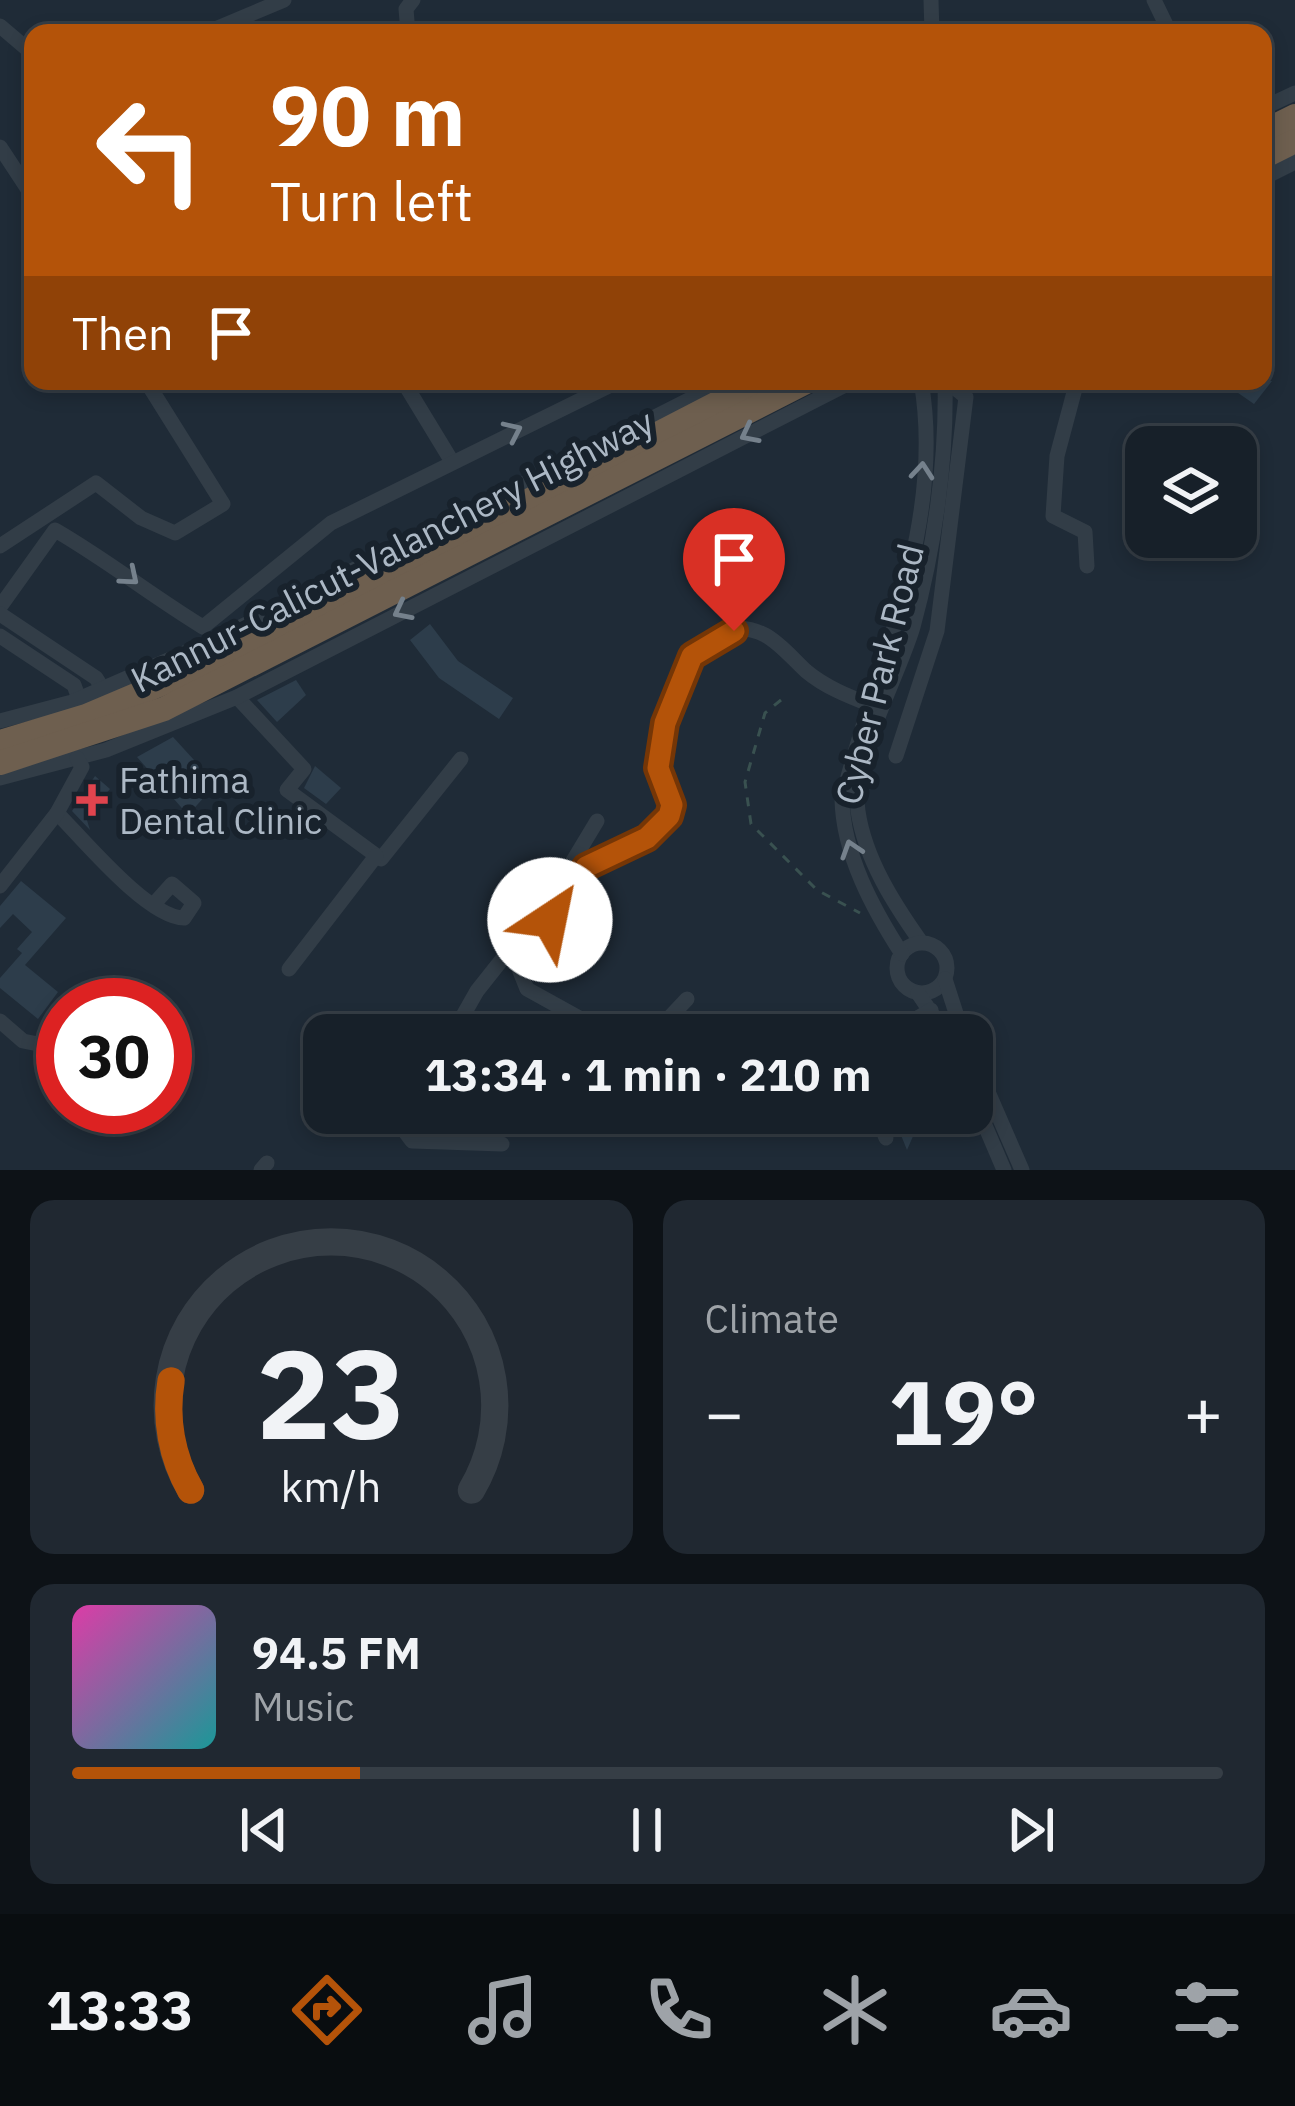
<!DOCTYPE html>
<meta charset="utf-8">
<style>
:root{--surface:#172029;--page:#202831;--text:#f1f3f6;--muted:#9ea3a8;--line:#363e46;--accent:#b45309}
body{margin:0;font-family:"IBM Plex Sans",sans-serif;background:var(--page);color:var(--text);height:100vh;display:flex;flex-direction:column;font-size:45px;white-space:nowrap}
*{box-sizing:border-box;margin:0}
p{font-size:39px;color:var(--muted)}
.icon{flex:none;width:66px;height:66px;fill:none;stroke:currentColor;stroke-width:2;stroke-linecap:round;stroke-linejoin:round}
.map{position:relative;height:1170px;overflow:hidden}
.drawer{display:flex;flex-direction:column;gap:30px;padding:30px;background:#0d1217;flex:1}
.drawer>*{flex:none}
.guide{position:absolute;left:24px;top:24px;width:1248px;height:366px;border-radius:24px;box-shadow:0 6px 18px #0003,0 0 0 3px var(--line);background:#b45309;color:#fff;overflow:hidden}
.buttons{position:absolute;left:1125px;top:426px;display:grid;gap:24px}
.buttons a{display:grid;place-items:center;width:132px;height:132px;border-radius:24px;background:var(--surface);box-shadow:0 6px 18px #0003,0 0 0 3px var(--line);font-size:60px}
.speed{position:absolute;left:36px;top:978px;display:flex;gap:24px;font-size:60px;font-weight:700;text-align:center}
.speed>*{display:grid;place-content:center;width:156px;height:156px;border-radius:50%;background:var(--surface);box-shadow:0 6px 18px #0003,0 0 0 3px var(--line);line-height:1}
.speed .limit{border:18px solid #d22;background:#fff;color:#111}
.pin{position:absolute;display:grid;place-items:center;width:102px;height:102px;color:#fff;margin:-123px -51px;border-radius:50% 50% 50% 0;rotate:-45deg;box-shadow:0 0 12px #0007}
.pin .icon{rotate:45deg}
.me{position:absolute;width:132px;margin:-66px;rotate:34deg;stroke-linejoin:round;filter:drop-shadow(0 0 9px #0008)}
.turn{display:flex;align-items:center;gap:42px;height:252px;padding:0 48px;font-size:54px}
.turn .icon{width:156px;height:156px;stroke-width:2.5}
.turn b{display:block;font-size:84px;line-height:102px}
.then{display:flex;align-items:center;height:114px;padding:0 48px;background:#0003;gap:24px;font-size:45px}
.big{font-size:90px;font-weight:700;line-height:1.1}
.drawer .widget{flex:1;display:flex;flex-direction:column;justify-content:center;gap:18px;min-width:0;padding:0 42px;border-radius:24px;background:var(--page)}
.drawer .dial{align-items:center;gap:0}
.dial svg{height:312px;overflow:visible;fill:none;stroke:var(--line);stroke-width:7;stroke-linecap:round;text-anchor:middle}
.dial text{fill:var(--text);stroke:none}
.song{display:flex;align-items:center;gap:36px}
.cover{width:144px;height:144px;border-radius:18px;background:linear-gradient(135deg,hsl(320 70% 55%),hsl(180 70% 35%))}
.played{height:12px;border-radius:6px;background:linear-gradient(90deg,var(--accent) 25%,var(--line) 25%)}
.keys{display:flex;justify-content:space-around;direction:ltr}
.heat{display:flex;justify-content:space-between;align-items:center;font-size:66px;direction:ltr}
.drawer .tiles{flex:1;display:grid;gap:30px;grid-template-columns:1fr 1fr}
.widget:last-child{grid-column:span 2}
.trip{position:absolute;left:303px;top:1014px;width:690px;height:120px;border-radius:24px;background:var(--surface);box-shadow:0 6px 18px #0003,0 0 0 3px var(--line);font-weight:700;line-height:120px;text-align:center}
.menu{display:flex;height:192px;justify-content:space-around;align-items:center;background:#090d10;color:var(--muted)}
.menu .icon{width:84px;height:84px}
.menu .active{color:var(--accent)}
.menu b{font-size:54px;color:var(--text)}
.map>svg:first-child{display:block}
.building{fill:#2d3d4b}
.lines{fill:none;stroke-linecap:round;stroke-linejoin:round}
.path{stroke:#395150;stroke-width:3;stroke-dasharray:9 9;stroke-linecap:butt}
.minor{stroke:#323d47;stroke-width:15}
.highway{stroke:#6e5f4f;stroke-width:24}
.oneway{stroke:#75818c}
.route-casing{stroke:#753606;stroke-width:30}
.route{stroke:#b45309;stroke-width:21}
.health-dot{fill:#e0444e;stroke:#18222c;stroke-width:4.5}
.labels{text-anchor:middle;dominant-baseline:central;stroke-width:12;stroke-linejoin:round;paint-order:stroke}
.street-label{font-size:36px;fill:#acb8c5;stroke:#18222c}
.poi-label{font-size:36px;fill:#acb8c5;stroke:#18222c;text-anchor:start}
</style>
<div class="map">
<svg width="1295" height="1170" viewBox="0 0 1295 1170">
<rect width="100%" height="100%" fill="#1f2b37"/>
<!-- building -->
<g class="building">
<path d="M1221,381H1272L1254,404Z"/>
<path d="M430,624L458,661L513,698L499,719L439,678L410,640Z"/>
<path d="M296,680L306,695L277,722L257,700Z"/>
<path d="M173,737L216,784L188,815L137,757Z"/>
<path d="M315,766L341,788L326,804L304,788Z"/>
<path d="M95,776L110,789L86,817L90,830L72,811Z"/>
<path d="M21,881L66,918L25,965L58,992L38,1019L0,988V978L22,953L17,949L32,932L13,914L0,928V906Z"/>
<path d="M892,1113H932L934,1129L912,1114L914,1134L907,1150Z"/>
</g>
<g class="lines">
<!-- path -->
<path class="path" d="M781,700L765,713L745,782L751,824L817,890L860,913"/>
<!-- minor -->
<g class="minor">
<path d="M931,0L932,33"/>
<path d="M1154,0L1170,33"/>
<path d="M0,26L33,54"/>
<path d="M206,33L284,0"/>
<path d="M408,33L406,9L413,0"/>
<path d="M1263,108L1295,93"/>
<path d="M0,147L33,197"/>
<path d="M1263,178L1295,162"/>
<path d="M403,381L451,460"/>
<path d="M1077,381L1057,456L1053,516L1085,532L1087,566"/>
<path d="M0,546L96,483L141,518L175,533L223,504L146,381"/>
<path d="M0,607L55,530C107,560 152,596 203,627L331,523L619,381"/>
<path d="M0,614L96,678L103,689"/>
<path d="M0,636L74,685L79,699"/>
<path d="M237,697L304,769L287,790L381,859L461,759"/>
<path d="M0,721L72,702L219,638L726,381"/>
<path d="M896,756L937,631L966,397L946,381"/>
<path d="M0,778L106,750L237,697L853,381"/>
<path d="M57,813C83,839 148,918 184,918L194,903L172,884L154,904"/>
<path d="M0,886L57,813L82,767L77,758"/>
<path d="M921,942C894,904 865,859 858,811C851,759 898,678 913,627C934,550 947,461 945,381"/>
<circle cx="922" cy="968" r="25"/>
<path d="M902,954C873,909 843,854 842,799C876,664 946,524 921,381"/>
<path d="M289,969L376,856"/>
<path d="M945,979L963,1035"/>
<path d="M918,993L946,1035"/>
<path d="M917,1018L926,1035"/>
<path d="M0,1021L23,1041L63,1049"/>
<path d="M452,1035L477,991L550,899L597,821"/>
<path d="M610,1035L527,989L517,964C526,946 572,880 586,867C610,845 654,849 670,814C678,796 656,773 660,753C668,709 699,601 765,635C780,643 793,659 806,671C825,687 848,696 871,705"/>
<path d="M653,1035L687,999"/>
<path d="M889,1035L931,1010"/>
<path d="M972,1055L1022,1170"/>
<path d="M972,1095L1004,1170"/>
<path d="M399,1113L400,1125L412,1141L502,1144"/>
<path d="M876,1113L886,1138"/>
<path d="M261,1170L267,1163"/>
</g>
<!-- highway -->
<g class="highway">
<path d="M1263,132L1295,116"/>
<path d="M1263,157L1295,141"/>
<path d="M0,742L86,716L230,655L760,381"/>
<path d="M0,763L164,709L808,381"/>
</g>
</g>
<!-- one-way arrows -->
<defs><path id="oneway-chevron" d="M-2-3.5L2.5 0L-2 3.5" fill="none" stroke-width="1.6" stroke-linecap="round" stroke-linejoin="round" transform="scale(3)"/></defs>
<g class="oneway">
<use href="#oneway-chevron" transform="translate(513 431) rotate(-25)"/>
<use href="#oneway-chevron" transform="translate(749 434) rotate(153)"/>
<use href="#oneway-chevron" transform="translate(922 471) rotate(-85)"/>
<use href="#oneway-chevron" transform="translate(130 577) rotate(40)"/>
<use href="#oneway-chevron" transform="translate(402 611) rotate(153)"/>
<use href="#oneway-chevron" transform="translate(851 849) rotate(-108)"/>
</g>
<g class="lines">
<defs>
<path id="route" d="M550,920L586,867L647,838L669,816L672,805L658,768L665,723L692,656L734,631"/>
</defs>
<!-- route casing -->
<use href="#route" class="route-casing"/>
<!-- route -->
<use href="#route" class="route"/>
</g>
<!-- markers -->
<path class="health-dot" d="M86 782h12v12h12v12h-12v12h-12v-12h-12v-12h12z"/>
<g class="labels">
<!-- street labels -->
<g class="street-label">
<text transform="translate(392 550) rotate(-27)">Kannur-Calicut-Valanchery Highway</text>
<text transform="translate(879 674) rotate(-76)">Cyber Park Road</text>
</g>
<!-- poi labels -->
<g class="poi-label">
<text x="119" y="779">Fathima<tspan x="119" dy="41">Dental Clinic</tspan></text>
</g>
</g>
</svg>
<div class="buttons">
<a><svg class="icon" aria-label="layers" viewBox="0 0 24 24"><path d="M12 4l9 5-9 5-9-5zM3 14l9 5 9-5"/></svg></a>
</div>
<div class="speed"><div class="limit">30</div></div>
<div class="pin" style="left:734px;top:631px;background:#d93025"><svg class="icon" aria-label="arrive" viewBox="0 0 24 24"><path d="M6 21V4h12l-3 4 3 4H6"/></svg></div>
<svg class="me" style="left:550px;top:920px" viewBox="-20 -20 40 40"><circle r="19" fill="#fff"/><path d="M0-13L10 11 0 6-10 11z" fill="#b45309"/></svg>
<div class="trip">13:34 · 1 min · 210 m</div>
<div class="guide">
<div class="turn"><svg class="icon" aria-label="left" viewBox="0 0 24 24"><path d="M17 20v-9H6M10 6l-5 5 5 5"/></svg><div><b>90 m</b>Turn left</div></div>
<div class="then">Then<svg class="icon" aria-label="arrive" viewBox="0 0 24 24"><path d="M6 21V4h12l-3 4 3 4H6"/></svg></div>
</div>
</div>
<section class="drawer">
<div class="tiles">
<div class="widget dial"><svg viewBox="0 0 100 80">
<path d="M14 69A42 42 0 1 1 86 69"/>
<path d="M14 69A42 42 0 0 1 9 41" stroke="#b45309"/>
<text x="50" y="56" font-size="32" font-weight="700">23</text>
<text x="50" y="72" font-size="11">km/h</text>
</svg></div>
<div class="widget"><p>Climate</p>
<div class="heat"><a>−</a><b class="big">19°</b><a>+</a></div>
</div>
<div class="widget">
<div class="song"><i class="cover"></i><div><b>94.5 FM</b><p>Music</p></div></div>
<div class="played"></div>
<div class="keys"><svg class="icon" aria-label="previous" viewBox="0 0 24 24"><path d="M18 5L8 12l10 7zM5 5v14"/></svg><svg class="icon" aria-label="pause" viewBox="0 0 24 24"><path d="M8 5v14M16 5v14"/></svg><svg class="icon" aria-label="next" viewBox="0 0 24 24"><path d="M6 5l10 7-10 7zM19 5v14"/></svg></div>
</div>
</div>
</section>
<nav class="menu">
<b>13:33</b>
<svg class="icon active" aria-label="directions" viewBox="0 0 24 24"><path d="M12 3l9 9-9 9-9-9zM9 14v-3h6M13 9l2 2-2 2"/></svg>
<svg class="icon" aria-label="music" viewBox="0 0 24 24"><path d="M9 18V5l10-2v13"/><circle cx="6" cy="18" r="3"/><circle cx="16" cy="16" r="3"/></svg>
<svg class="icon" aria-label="phone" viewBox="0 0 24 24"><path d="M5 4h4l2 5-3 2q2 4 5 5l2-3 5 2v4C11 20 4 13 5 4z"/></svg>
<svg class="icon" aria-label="climate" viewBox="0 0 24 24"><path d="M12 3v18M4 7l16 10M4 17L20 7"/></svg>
<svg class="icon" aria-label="car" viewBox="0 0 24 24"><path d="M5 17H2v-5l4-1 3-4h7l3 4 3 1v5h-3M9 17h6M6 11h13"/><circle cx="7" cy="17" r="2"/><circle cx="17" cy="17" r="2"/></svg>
<svg class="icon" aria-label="filters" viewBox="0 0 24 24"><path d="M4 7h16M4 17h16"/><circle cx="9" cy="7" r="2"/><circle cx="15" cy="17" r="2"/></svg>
</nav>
